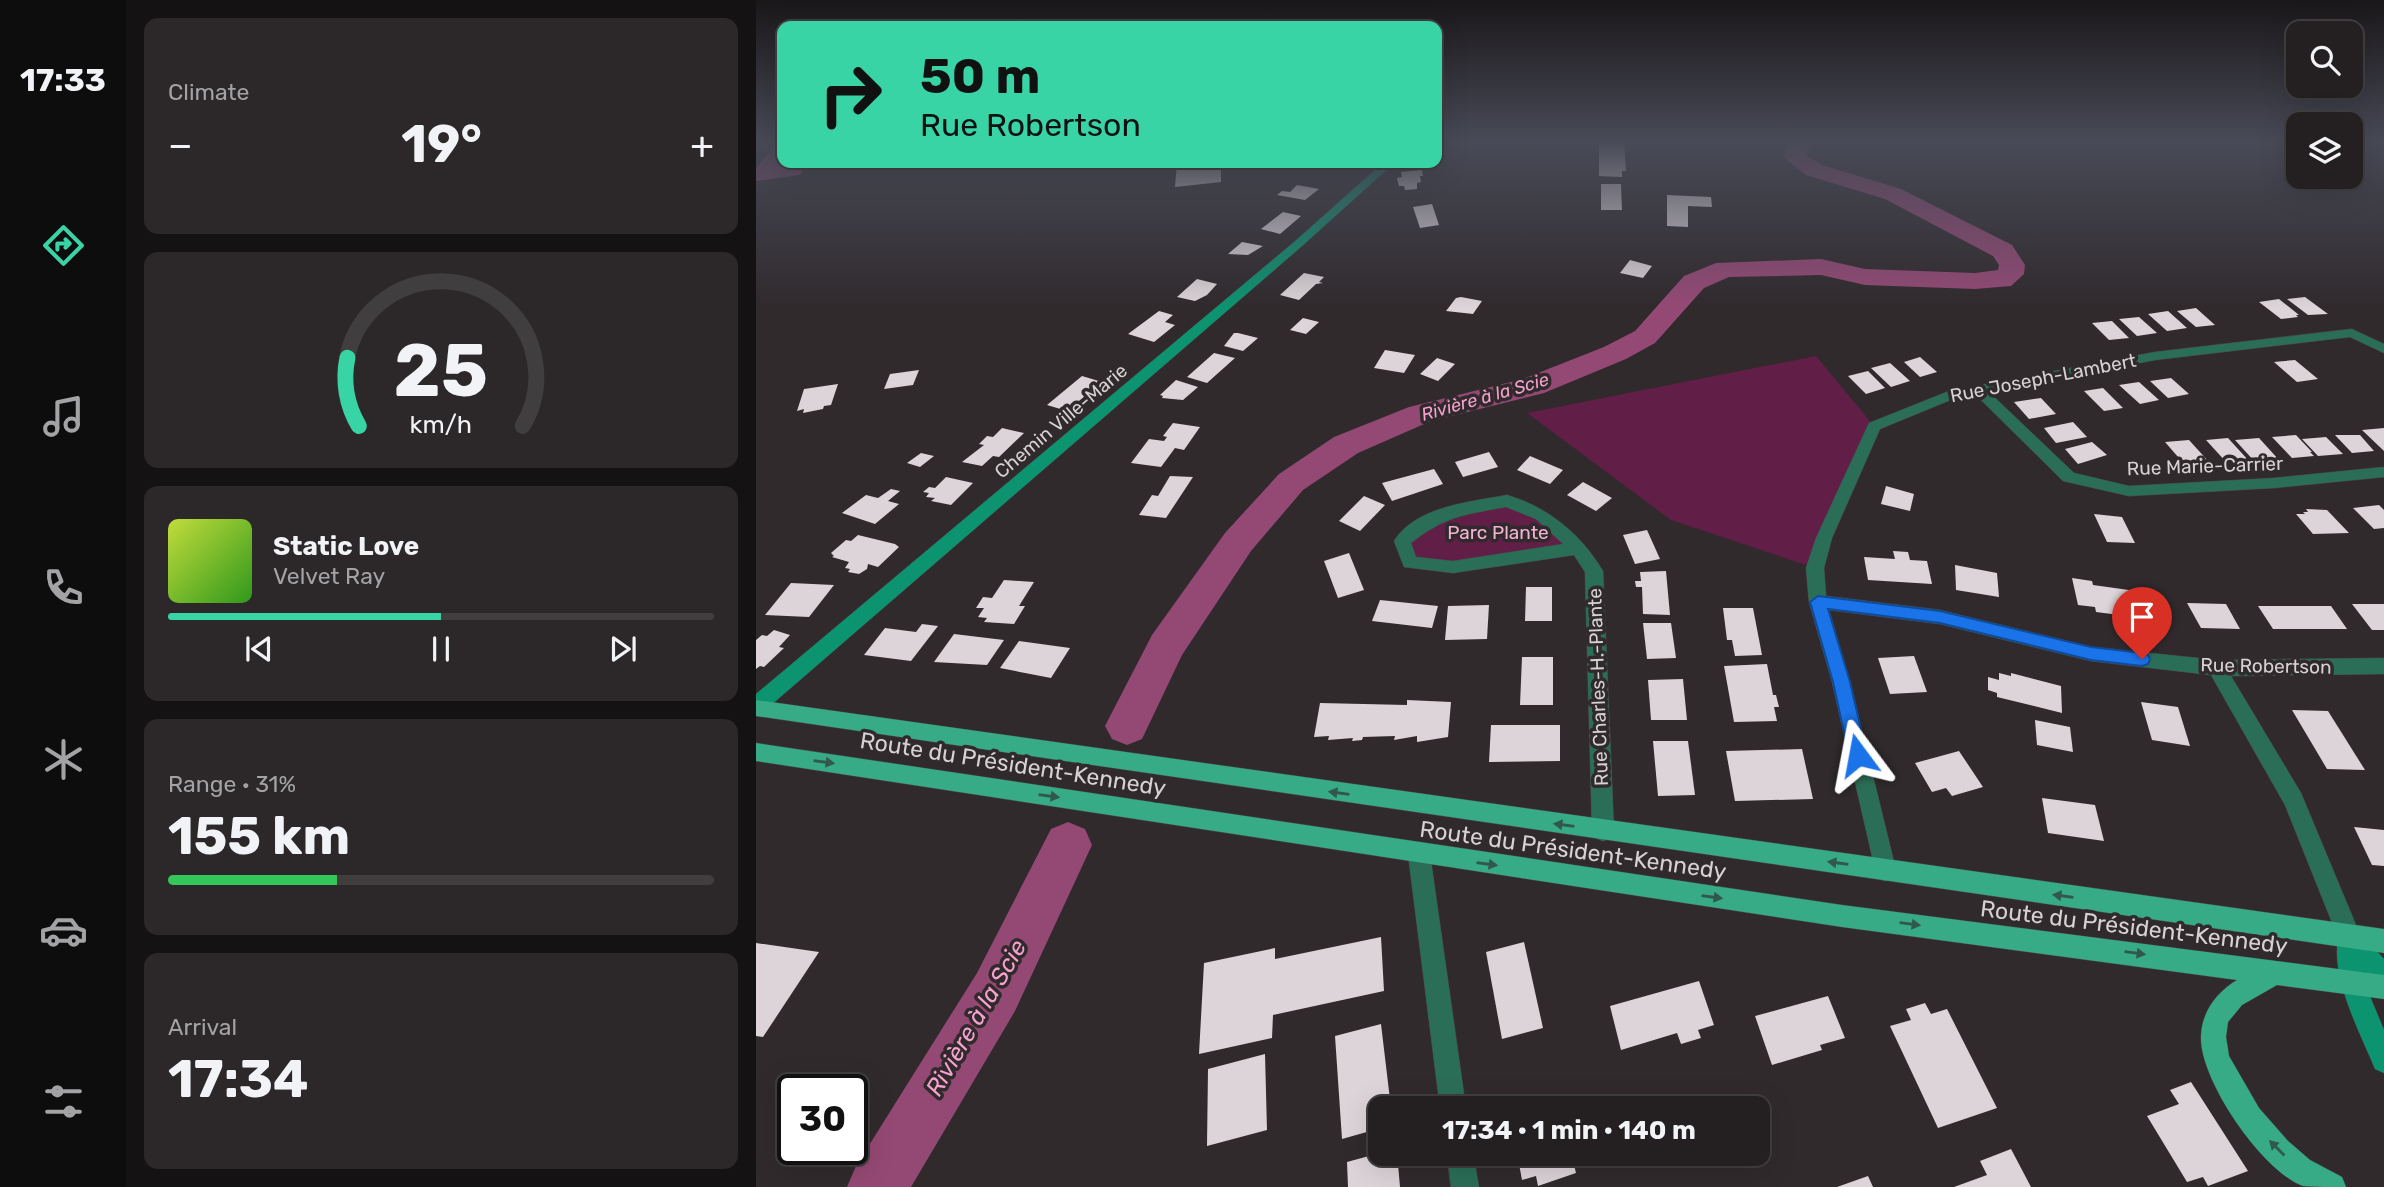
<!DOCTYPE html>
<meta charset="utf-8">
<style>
:root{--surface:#242022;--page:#2c282a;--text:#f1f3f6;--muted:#a3a3a5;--line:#413e40;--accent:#39d4a5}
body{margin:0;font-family:Rubik,sans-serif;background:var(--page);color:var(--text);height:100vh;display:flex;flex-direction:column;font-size:26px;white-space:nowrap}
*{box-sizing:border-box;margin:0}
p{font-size:23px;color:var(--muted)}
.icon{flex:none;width:38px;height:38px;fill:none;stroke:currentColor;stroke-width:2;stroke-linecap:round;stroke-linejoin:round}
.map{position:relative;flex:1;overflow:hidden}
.sheet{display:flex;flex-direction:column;gap:18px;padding:18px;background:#141213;width:630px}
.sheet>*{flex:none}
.top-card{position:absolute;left:21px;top:21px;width:665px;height:147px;border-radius:14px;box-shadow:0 7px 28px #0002,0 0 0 2px var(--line);background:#39d4a5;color:#111;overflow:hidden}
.tools{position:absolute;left:1530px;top:21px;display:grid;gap:14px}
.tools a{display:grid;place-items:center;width:77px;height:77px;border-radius:14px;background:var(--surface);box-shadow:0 7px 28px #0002,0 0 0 2px var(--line);font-size:35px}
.speed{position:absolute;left:21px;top:1074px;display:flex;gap:14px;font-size:35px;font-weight:700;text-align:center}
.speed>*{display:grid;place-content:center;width:91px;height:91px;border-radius:50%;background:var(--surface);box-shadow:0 7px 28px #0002,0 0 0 2px var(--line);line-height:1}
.speed .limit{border:4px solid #111;border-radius:10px;background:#fff;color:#111}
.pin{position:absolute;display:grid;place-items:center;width:60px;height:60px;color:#fff;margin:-72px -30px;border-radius:50% 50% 50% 0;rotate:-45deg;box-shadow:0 0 7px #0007}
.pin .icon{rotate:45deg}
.me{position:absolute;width:77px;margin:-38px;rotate:347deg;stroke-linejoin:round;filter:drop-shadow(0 0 5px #0008)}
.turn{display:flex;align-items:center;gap:24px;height:147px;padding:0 28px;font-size:32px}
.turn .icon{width:91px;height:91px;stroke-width:2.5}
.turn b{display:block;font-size:49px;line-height:60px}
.big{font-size:52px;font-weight:700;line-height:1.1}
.sheet .card{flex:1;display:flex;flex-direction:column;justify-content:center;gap:10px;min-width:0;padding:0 24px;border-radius:14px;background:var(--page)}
.sheet .dial{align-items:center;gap:0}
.dial svg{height:182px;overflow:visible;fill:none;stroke:var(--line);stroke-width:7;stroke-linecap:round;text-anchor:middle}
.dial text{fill:var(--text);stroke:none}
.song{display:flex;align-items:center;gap:21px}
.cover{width:84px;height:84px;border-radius:10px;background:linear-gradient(135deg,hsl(70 70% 55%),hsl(110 70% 35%))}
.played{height:7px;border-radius:4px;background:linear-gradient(90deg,var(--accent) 50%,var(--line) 50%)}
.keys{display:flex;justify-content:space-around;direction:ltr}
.heat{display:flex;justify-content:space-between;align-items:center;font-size:38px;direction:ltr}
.charge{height:10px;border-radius:5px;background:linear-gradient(90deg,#34c759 31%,var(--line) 0)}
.trip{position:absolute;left:612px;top:1096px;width:402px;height:70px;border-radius:14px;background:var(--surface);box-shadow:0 7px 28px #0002,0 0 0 2px var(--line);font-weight:700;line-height:70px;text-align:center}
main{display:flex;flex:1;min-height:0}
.menu{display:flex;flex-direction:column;width:126px;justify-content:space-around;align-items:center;background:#0e0d0e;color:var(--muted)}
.menu .icon{width:49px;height:49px}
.menu .selected{color:var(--accent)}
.menu b{font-size:32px;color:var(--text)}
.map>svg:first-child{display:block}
.green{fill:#611e46}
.water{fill:#944974}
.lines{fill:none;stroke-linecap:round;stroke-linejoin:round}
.river{fill:#944974;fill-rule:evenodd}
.building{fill:#dcd4d8}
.street-casing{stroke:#4b4548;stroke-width:1}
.secondary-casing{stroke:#4b4548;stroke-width:1}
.primary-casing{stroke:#4b4548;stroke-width:1}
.street{fill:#2b6e58;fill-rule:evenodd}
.secondary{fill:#0c9370;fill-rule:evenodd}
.primary{fill:#36ab86;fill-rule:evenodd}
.oneway{fill:#32574c}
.route{fill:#1a73e8;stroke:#114b97;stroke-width:2}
.labels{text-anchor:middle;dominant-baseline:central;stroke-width:7;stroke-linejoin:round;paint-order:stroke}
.far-water-label{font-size:18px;font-style:italic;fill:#f6a1ce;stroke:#302a2d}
.street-label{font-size:19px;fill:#d6d2d4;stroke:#302a2d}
.park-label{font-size:19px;fill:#f4b3d4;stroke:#302a2d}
.near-street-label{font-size:23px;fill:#d6d2d4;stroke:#302a2d}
.near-water-label{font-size:24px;font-style:italic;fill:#f6a1ce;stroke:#302a2d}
</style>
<main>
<nav class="menu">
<b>17:33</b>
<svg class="icon selected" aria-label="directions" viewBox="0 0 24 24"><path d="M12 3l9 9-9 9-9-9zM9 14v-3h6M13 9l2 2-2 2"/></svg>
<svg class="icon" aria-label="music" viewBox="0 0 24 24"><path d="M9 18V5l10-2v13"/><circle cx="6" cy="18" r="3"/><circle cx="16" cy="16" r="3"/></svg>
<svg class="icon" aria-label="phone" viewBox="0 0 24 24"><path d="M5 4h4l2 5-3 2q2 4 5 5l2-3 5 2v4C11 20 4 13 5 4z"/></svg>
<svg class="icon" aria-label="climate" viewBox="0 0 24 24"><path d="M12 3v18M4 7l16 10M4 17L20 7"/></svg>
<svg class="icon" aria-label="car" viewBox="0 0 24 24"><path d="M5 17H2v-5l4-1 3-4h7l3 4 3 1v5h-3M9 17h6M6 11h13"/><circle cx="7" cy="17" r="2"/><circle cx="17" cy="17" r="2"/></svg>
<svg class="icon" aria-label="filters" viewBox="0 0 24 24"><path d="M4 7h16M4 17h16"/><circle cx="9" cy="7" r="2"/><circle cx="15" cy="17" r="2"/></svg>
</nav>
<section class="sheet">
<div class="card"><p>Climate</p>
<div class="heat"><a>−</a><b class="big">19°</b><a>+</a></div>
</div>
<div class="card dial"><svg viewBox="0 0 100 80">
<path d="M14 69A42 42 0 1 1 86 69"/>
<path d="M14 69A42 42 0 0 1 9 39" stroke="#39d4a5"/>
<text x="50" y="56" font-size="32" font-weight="700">25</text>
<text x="50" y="72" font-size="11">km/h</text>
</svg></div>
<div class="card">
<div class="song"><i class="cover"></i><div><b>Static Love</b><p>Velvet Ray</p></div></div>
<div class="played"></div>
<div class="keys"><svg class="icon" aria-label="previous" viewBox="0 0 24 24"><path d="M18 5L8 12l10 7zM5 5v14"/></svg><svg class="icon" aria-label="pause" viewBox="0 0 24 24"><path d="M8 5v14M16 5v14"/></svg><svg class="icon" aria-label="next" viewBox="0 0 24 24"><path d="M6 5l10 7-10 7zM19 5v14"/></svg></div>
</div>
<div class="card"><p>Range · 31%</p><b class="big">155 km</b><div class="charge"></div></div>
<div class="card"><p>Arrival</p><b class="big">17:34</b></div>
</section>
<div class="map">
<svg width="1628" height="1187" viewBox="0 0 1628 1187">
<rect width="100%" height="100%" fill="#302a2d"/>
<!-- green -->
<g class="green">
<path d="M1060,356L1118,426L1059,568L915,520L771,413Z"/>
<path d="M751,501L786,515L822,548L697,567L654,563L646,541L675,519Z"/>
</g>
<!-- water -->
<path class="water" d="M22,141H26V163H51L44,175L0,181V168Z"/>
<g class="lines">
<!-- river -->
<g class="river">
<path d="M1034,141H1061L1053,148L1050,155L1066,165L1145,189L1256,245L1269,265L1268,274L1255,286L1219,289L1109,285L1065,275L973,277L948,288L899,343L870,359L788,393L675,421L602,453L547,490L495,551L426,655L386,739L371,745L356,739L349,726L396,635L469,533L523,474L578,437L653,407L767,379L848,347L879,331L928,276L960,263L1065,259L1109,269L1219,273L1242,270L1243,265L1237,256L1129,199L1050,175L1027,157Z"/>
<path d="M312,822L329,829L336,845L259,1011L155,1187H91L100,1166L221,973L295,829Z"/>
</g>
</g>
<!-- building -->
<g class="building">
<path d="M843,141H868L870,171H866V177L843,176Z"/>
<path d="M421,163H465V182L419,187Z"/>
<path d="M567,163H596V169L565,170Z"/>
<path d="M666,170L667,176H664L665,182L661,183V189L649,190L648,186H643L641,178L646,177L645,172Z"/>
<path d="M845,184H865L866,210H845Z"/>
<path d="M541,185L563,189L549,200L521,195L526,191L534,192Z"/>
<path d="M911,195L955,197L956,207L932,206V227L911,226Z"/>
<path d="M676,204L683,225L664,228L657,207Z"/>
<path d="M527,212L545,216L524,234L505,229Z"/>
<path d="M486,242L507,246L492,255L472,254Z"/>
<path d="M874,260L896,266L887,278L864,273Z"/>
<path d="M548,273L568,277L563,282L567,283L560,284L543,300L524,295Z"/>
<path d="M441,279L461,284L451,295L439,301L421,297Z"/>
<path d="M705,297L726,301L717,314L690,311L700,298Z"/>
<path d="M1549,297L1572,314L1552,315L1531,299Z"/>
<path d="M1523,299L1543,315H1540L1542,317L1525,319L1503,302Z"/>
<path d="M1440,308L1459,325L1440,327L1421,311Z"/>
<path d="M403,311L417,315L409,322L419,325L398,342L372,334Z"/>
<path d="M1412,311L1431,328L1411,331L1392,314Z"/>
<path d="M1383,317L1401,333L1381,336L1363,319Z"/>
<path d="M547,318L563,322L550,334L534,330Z"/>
<path d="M1356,321L1373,338L1353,340L1336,323Z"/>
<path d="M478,333H482L502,338L487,351L468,346Z"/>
<path d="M629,350L659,355L648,373L618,368Z"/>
<path d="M458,353L479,358L451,383L431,377Z"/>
<path d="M1164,357L1181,372L1164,377L1148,362Z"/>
<path d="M681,358L699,364L682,381L664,374Z"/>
<path d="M1539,360L1562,379L1541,382L1518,362Z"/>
<path d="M1134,363L1154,381L1135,387L1115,368Z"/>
<path d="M163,370L157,385L128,389L134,374Z"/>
<path d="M1112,371L1129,388L1110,394L1092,376Z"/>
<path d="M326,376L346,382L311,411L291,405Z"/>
<path d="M1415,378L1433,394L1412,398L1394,381Z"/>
<path d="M420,380L442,387L427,400L406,398L407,396L404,395Z"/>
<path d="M1383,382L1403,400L1384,404L1363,385Z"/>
<path d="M82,384L75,405L68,406L67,409L47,413L48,409L41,411L48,389Z"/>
<path d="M1347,388L1367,408L1348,411L1328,391Z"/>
<path d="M1285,398L1300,414L1273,419L1258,402Z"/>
<path d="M1317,422L1331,437L1300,443L1288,428Z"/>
<path d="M417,423L444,427L428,450L419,448L405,467L375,463L393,439L408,441L411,437L407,436Z"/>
<path d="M246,428L268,433L243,457L237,456L226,466L206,462L228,445L223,444L231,436L237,437Z"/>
<path d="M1628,428V451L1606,430Z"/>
<path d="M1540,435L1556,452H1554L1558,456L1536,458L1516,437Z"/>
<path d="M1579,435H1604L1618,451L1596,453Z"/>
<path d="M1570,437L1587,454L1562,456L1546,439Z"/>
<path d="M1472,438L1493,461L1471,463L1450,440Z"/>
<path d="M1503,438L1523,460L1499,462L1479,440Z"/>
<path d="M1433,440L1453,462L1429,465L1409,442Z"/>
<path d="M1336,442L1351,455L1322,464L1309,449Z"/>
<path d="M733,452L742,467L707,477L699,462Z"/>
<path d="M165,453L178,456L164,467L151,463Z"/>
<path d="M774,456L807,470L794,484L761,470Z"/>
<path d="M678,469L687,484L636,501L626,483Z"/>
<path d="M414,476L437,477L410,518L383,515L396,495L402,496Z"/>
<path d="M190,477L217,483L195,505L175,501L179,498L170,497L173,493L167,492L173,487L179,488Z"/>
<path d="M827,482L856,498L840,511L811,495Z"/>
<path d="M1130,486L1158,494L1154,511L1125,504Z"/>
<path d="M135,489L144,491L132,501L143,504L119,524L86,513L110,495L122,498Z"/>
<path d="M608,496L629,505L604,531L583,521Z"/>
<path d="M1623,505L1628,510V528L1618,529L1597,508Z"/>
<path d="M1550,509L1571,510L1593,533L1557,534L1540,514H1549L1547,512H1552Z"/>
<path d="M1338,514L1366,517L1379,543L1351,542Z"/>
<path d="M891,530L904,559L879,564L867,535Z"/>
<path d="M102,535L139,544L143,547L122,567L112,564L111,569L103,574L92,572L94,569L89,568L93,562L76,557L78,556L75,553L90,540L95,541Z"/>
<path d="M1137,551L1152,552L1154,560L1171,561L1176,584L1112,580L1108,557L1139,559Z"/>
<path d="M593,553L608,590L582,598L568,561Z"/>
<path d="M1199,565L1241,573L1243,597L1200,590Z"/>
<path d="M910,571L914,615L887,614L886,587H880L879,581H885L884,572Z"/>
<path d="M1316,578L1336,581L1337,585L1380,591L1381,594L1388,595L1393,612L1385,611L1387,618L1340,612L1339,607L1322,605Z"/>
<path d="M248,580L278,582L263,606H269L258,624L228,622L231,618L222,617L228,608H220L227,597L236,598Z"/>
<path d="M35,583L78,585L53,617L9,615Z"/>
<path d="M770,587H796V621H769Z"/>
<path d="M624,600L682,606L676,628L616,621Z"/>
<path d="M1431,603L1470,604L1484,629L1445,628Z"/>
<path d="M1596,604H1628V630H1616Z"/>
<path d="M733,605L731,639L689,640L692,606Z"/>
<path d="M1502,606H1575L1591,629H1517Z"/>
<path d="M967,608H997L1006,655L979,656L976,640H971Z"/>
<path d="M887,623H915L920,658L891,659Z"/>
<path d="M166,624L182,626L155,661L108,655L129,628L160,632Z"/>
<path d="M18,630L34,635L23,647L28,648L8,667L4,666L0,669V640L6,635L11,636Z"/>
<path d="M198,634L248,640L231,665L178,662Z"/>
<path d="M263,641L314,648L295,678L244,668Z"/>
<path d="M1158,656L1171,692L1134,694L1122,658Z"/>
<path d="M766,657H797V705H764Z"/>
<path d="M1011,664L1017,695H1020L1023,707H1018L1021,721L978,722L968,666Z"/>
<path d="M1243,673L1255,676V673L1305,686L1306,713L1241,697V693L1232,690V677L1243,680Z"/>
<path d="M927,679L931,720H895L892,680Z"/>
<path d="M651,700L695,702L692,737L661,742V736L638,740L639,736L607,737L606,740L596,741L597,738L572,740L573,736L558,737L564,703L651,705Z"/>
<path d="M1385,702L1422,707L1434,746L1396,740Z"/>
<path d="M1536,710L1572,711L1609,770L1571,769Z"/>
<path d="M1279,720L1314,727L1317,752L1281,745Z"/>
<path d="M735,725H804V761L733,762Z"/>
<path d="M897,741H932L939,795L902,796Z"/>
<path d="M1046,749L1057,799L979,801L970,751Z"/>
<path d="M1203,751L1227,787L1196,796L1190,788L1176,792L1159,763Z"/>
<path d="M1286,798L1339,805L1348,841L1292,833Z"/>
<path d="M1598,827L1628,830V866L1616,865Z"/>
<path d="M625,937L628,991L517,1015L516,1038L443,1054L448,963L519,948V959Z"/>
<path d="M768,942L787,1028L746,1039L730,952Z"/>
<path d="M0,943L63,952L7,1037L0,1036Z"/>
<path d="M943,981L958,1025L942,1030L945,1038L925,1044L921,1033L865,1050L854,1006Z"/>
<path d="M1072,996L1089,1038L1064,1045L1066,1050L1016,1065L999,1016Z"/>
<path d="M1169,1003L1175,1014L1191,1009L1241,1108L1182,1128L1134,1026L1155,1020L1150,1009Z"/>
<path d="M625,1024L635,1108H625V1128L586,1139L579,1036Z"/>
<path d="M509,1054L511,1130L451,1146L452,1069Z"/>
<path d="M1435,1082L1492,1171L1452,1186L1447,1177L1431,1182L1391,1116L1423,1104L1414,1090Z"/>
<path d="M1255,1149L1275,1187H1198L1231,1175L1224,1161Z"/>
<path d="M624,1153H641L644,1187H592L591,1162Z"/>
<path d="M761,1153H815L820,1173L782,1186L780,1176L766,1180Z"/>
<path d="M1112,1176L1117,1187H1081Z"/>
</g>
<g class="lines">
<defs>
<g id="street">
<path d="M1596,329L1628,344V353L1594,337L1399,360L1233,392L1318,473L1373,486L1518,478L1628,467V477L1518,488L1373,496L1307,481L1219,394L1197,399L1124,429L1076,538L1068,568L1070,596L1184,610L1335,647L1461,660L1628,658V674L1475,676L1545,793L1605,937L1601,945L1593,949L1585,945L1529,805L1455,675L1335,661L1184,624L1073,610L1094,682L1140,870L1137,878L1129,881L1121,878L1076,682L1053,602L1050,568L1060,538L1113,423L1193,391L1399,352Z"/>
<path d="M751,495C792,507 825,534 847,571L858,831L855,838L847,841L839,838L836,831L829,572L818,555L697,573L648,567L638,541C660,506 714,502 751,495ZM750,507L780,519L807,544L697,561L660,557L655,543C690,516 707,515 750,507Z"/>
<path d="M663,844L671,847L674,854L710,1108H684L652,854L655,847Z"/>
<path d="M691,1153H717L723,1187H695Z"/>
</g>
<g id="secondary">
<path d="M627,163H638L546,246L7,712L0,714V694L538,242Z"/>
<path d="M1593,925L1601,929L1628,959V989L1620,985L1607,971L1608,982L1628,1030V1073L1619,1069C1604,1032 1569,968 1585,929Z"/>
</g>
<g id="primary">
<path d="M0,700L1628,929V953L0,716Z"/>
<path d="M0,743L1086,905L1628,975V999L1521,985L1486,1005L1472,1022L1470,1037L1473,1056L1503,1108L1532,1141L1554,1160L1586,1177L1590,1187C1577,1187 1558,1187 1547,1186C1506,1171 1443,1079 1445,1036C1446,1011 1461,992 1481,980L1086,927L0,761Z"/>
</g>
</defs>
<!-- street casing -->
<use href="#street" class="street-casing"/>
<!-- secondary casing -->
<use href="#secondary" class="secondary-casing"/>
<!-- primary casing -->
<use href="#primary" class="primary-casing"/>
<!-- street -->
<use href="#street" class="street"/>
<!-- secondary -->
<use href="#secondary" class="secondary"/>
<!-- primary -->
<use href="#primary" class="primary"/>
</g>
<!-- one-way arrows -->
<defs><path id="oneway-solid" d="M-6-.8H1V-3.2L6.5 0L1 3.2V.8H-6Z" transform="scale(1.75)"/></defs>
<g class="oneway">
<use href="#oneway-solid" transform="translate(68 762) rotate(8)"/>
<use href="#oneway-solid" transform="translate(583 793) rotate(-172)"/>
<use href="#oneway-solid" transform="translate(293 796) rotate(8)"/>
<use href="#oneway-solid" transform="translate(808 825) rotate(-172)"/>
<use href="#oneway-solid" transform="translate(1082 863) rotate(-172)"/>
<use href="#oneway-solid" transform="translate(731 864) rotate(8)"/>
<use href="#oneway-solid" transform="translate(1307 896) rotate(-172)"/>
<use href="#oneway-solid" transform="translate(956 897) rotate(8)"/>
<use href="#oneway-solid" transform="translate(1154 924) rotate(7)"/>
<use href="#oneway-solid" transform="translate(1379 953) rotate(7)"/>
<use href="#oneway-solid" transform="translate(1521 1148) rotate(-135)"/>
</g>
<!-- sky -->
<linearGradient id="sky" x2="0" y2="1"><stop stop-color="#1a1719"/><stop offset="0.46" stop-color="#484a57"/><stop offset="1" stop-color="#484a57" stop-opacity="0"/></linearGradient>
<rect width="1628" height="307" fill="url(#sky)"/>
<!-- route -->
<path class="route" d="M1062,596L1184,611L1335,647L1386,653L1392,655L1394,659L1392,664L1386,666L1335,660L1184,623L1072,609L1094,682L1111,755L1109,761L1102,763L1096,761L1093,755L1077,682L1054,602Z"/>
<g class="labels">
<!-- far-water labels -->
<g class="far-water-label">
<text transform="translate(729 397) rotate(-16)">Rivière à la Scie</text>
</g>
<!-- street labels -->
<g class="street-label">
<text transform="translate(1287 378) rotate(-11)">Rue Joseph-Lambert</text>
<text transform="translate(305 421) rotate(-40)">Chemin Ville-Marie</text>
<text transform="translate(1449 466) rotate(-2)">Rue Marie-Carrier</text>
<text transform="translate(1510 666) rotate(1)">Rue Robertson</text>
<text transform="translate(842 687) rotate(-92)">Rue Charles-H.-Plante</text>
</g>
<!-- park labels -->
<g class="park-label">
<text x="742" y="532">Parc Plante</text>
</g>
<!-- near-street labels -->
<g class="near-street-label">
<text transform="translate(257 764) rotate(9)">Route du Président-Kennedy</text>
<text transform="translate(817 850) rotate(8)">Route du Président-Kennedy</text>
<text transform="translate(1378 927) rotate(7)">Route du Président-Kennedy</text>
</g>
<!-- near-water labels -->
<g class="near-water-label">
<text transform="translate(220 1018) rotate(-60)">Rivière à la Scie</text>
</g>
</g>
</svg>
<div class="tools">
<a><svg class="icon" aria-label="search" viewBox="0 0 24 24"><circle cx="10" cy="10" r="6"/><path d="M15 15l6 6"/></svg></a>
<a><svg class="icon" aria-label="layers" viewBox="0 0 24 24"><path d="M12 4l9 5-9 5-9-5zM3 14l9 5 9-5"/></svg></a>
</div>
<div class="speed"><div class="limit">30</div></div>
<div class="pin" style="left:1386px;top:659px;background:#d93025"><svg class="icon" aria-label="arrive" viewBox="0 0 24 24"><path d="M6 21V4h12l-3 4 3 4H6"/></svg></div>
<svg class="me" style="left:1102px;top:755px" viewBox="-20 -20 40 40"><path d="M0-17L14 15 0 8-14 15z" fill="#1a73e8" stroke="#fff" stroke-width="4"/></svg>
<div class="trip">17:34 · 1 min · 140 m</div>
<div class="top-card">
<div class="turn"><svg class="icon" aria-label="right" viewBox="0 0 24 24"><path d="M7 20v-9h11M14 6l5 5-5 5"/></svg><div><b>50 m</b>Rue Robertson</div></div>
</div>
</div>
</main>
